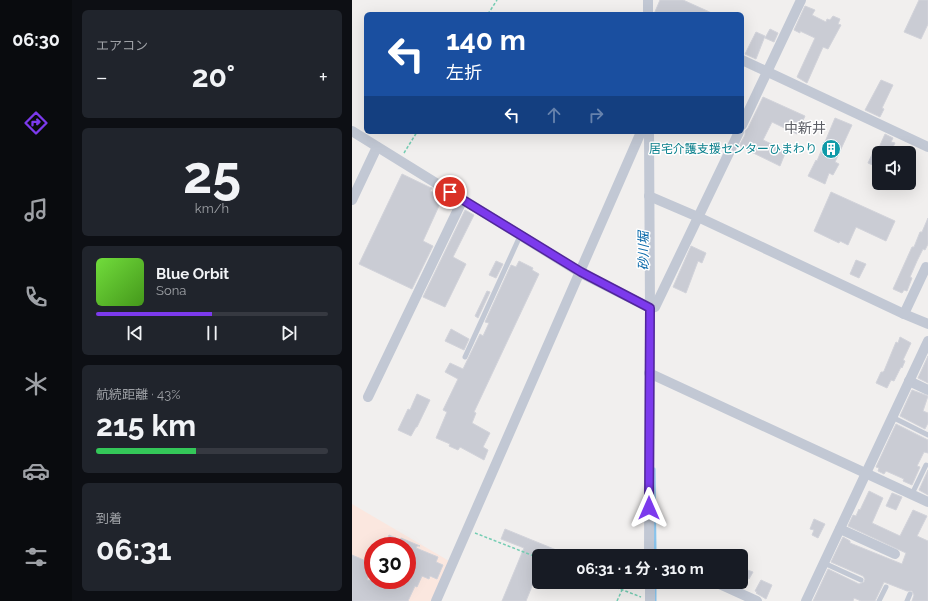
<!DOCTYPE html>
<html lang="ja">
<meta charset="utf-8">
<style>
:root{--surface:#171b24;--page:#20242c;--text:#f1f3f6;--muted:#9ea1a6;--line:#363941;--accent:#7c3aed}
body{margin:0;font-family:Raleway,"Noto Sans JP",sans-serif;background:var(--page);color:var(--text);height:100vh;display:flex;flex-direction:column;font-size:15px;white-space:nowrap}
*{box-sizing:border-box;margin:0}
p{font-size:13px;color:var(--muted)}
.icon{flex:none;width:22px;height:22px;fill:none;stroke:currentColor;stroke-width:2;stroke-linecap:round;stroke-linejoin:round}
.map{position:relative;flex:1;overflow:hidden}
.details{display:flex;flex-direction:column;gap:10px;padding:10px;background:#0d0f14;width:280px}
.details>*{flex:none}
.hud{position:absolute;left:12px;top:12px;width:380px;height:122px;border-radius:6px;box-shadow:0 4px 16px #0002;background:#1a4fa0;color:#fff;overflow:hidden}
.fabs{position:absolute;left:520px;top:146px;display:grid;gap:8px}
.fabs a{display:grid;place-items:center;width:44px;height:44px;border-radius:6px;background:var(--surface);box-shadow:0 4px 16px #0002;font-size:20px}
.speed{position:absolute;left:12px;top:537px;display:flex;gap:8px;font-size:20px;font-weight:700;text-align:center}
.speed>*{display:grid;place-content:center;width:52px;height:52px;border-radius:50%;background:var(--surface);box-shadow:0 4px 16px #0002;line-height:1}
.speed .limit{border:6px solid #d22;background:#fff;color:#111}
.pin{position:absolute;display:grid;place-items:center;width:34px;height:34px;color:#fff;margin:-17px;border:2px solid #fff;border-radius:50%;box-shadow:0 1px 4px #0007}
.me{position:absolute;width:44px;margin:-22px;rotate:0deg;stroke-linejoin:round;filter:drop-shadow(0 0 3px #0008)}
.turn{display:flex;align-items:center;gap:14px;height:84px;padding:0 16px;font-size:18px}
.turn .icon{width:52px;height:52px;stroke-width:2.5}
.turn b{display:block;font-size:28px;line-height:34px}
.lanes{display:flex;align-items:center;height:38px;padding:0 16px;background:#0003;justify-content:center;gap:20px;direction:ltr}
.lanes .off{opacity:.35}
.big{font-size:30px;font-weight:700;line-height:1.1}
.details .card{flex:1;display:flex;flex-direction:column;justify-content:center;gap:6px;min-width:0;padding:0 14px;border-radius:6px;background:var(--page)}
.details .dial{align-items:center;gap:0}
.dial b{font-size:52px;line-height:1}
.song{display:flex;align-items:center;gap:12px}
.cover{width:48px;height:48px;border-radius:6px;background:linear-gradient(135deg,hsl(100 70% 55%),hsl(100 70% 35%))}
.played{height:4px;border-radius:2px;background:linear-gradient(90deg,var(--accent) 50%,var(--line) 50%)}
.keys{display:flex;justify-content:space-around;direction:ltr}
.heat{display:flex;justify-content:space-between;align-items:center;font-size:22px;direction:ltr}
.charge{height:6px;border-radius:3px;background:linear-gradient(90deg,#34c759 43%,var(--line) 0)}
.trip{position:absolute;left:180px;top:549px;width:216px;height:40px;border-radius:6px;background:var(--surface);box-shadow:0 4px 16px #0002;font-weight:700;line-height:40px;text-align:center}
main{display:flex;flex:1;min-height:0}
.menu{display:flex;flex-direction:column;width:72px;justify-content:space-around;align-items:center;background:#090b0e;color:var(--muted)}
.menu .icon{width:28px;height:28px}
.menu .current{color:var(--accent)}
.menu b{font-size:18px;color:var(--text)}
.map>svg:first-child{display:block}
.medical{fill:#fbe7df;fill-rule:evenodd}
.lines{fill:none;stroke-linecap:round;stroke-linejoin:round}
.stream{stroke:#89c4ec;stroke-width:3}
.building{fill:#caccd4;stroke:#d2d3da}
.path{stroke:#74cdb3;stroke-width:1.5;stroke-dasharray:3 2;stroke-linecap:butt}
.lane{stroke:#c2c8d4;stroke-width:5}
.street{stroke:#c2c8d4;stroke-width:10}
.route-casing{stroke:#51269a;stroke-width:10}
.route{stroke:#7c3aed;stroke-width:7}
.labels{text-anchor:middle;dominant-baseline:central;stroke-width:3;stroke-linejoin:round;paint-order:stroke}
.culture-label{font-size:12px;fill:#0d838f;stroke:#fff;text-anchor:end}
.water-label{font-size:13px;font-style:italic;fill:#0b6aaa;stroke:#fff}
.quarter-label{font-size:14px;fill:#5b5d64;stroke:#fff}
</style>
<main>
<nav class="menu">
<b>06:30</b>
<svg class="icon current" aria-label="directions" viewBox="0 0 24 24"><path d="M12 3l9 9-9 9-9-9zM9 14v-3h6M13 9l2 2-2 2"/></svg>
<svg class="icon" aria-label="music" viewBox="0 0 24 24"><path d="M9 18V5l10-2v13"/><circle cx="6" cy="18" r="3"/><circle cx="16" cy="16" r="3"/></svg>
<svg class="icon" aria-label="phone" viewBox="0 0 24 24"><path d="M5 4h4l2 5-3 2q2 4 5 5l2-3 5 2v4C11 20 4 13 5 4z"/></svg>
<svg class="icon" aria-label="climate" viewBox="0 0 24 24"><path d="M12 3v18M4 7l16 10M4 17L20 7"/></svg>
<svg class="icon" aria-label="car" viewBox="0 0 24 24"><path d="M5 17H2v-5l4-1 3-4h7l3 4 3 1v5h-3M9 17h6M6 11h13"/><circle cx="7" cy="17" r="2"/><circle cx="17" cy="17" r="2"/></svg>
<svg class="icon" aria-label="filters" viewBox="0 0 24 24"><path d="M4 7h16M4 17h16"/><circle cx="9" cy="7" r="2"/><circle cx="15" cy="17" r="2"/></svg>
</nav>
<section class="details">
<div class="card"><p>エアコン</p>
<div class="heat"><a>−</a><b class="big">20°</b><a>+</a></div>
</div>
<div class="card dial"><b>25</b><p>km/h</p></div>
<div class="card">
<div class="song"><i class="cover"></i><div><b>Blue Orbit</b><p>Sona</p></div></div>
<div class="played"></div>
<div class="keys"><svg class="icon" aria-label="previous" viewBox="0 0 24 24"><path d="M18 5L8 12l10 7zM5 5v14"/></svg><svg class="icon" aria-label="pause" viewBox="0 0 24 24"><path d="M8 5v14M16 5v14"/></svg><svg class="icon" aria-label="next" viewBox="0 0 24 24"><path d="M6 5l10 7-10 7zM19 5v14"/></svg></div>
</div>
<div class="card"><p>航続距離 · 43%</p><b class="big">215 km</b><div class="charge"></div></div>
<div class="card"><p>到着</p><b class="big">06:31</b></div>
</section>
<div class="map">
<svg width="576" height="601" viewBox="0 0 576 601">
<rect width="100%" height="100%" fill="#f1efee"/>
<!-- medical -->
<path class="medical" d="M0,504L97,561L79,601H0ZM21,546H55V580H21Z"/>
<g class="lines">
<!-- stream -->
<g class="stream">
<path d="M302,469L303,549"/>
<path d="M303,582V601"/>
</g>
</g>
<!-- building -->
<g class="building">
<path d="M308,0H331L362,14H302Z"/>
<path d="M567,0H576V24L569,39L552,32Z"/>
<path d="M453,6L463,10L460,15L474,22L475,19L478,20L481,16L488,19L486,24L489,25L476,49L471,47L455,83L445,77L463,38L448,31V33L442,30Z"/>
<path d="M418,29L426,33L422,42L413,38Z"/>
<path d="M404,32L413,36L404,59L393,54Z"/>
<path d="M529,80L541,85L530,108L532,109L528,117L513,110Z"/>
<path d="M411,97L453,116L445,134L420,122L411,140L434,151L428,166L387,146L393,135V131L396,128Z"/>
<path d="M483,118L500,125L483,162L487,164L481,175L477,173L473,184L456,176L464,160L465,161Z"/>
<path d="M533,134L541,138L539,142L543,143L538,153H527V161L525,167L516,163L522,150L525,152Z"/>
<path d="M50,174L77,187L80,188L78,191L91,197L71,241L81,246L60,289L7,264Z"/>
<path d="M479,192L543,221L534,241L504,227L496,245L488,241L487,243L462,231Z"/>
<path d="M113,210L122,215L101,257L114,264L93,307L71,297Z"/>
<path d="M576,218V244L573,250L571,249L565,261L558,277L560,278L555,291L552,290L550,293L541,289L560,247H562L568,232H570Z"/>
<path d="M339,246L354,253L350,263L346,261L334,293L321,287Z"/>
<path d="M504,260L514,264L507,278L498,274Z"/>
<path d="M144,261L151,264L144,278L137,275Z"/>
<path d="M167,261L181,268L180,270L187,274L122,412L124,413L120,423L138,433L131,447L136,450L132,460L108,447L106,450L97,446L98,444L84,438L95,412L91,410L106,379L93,372L98,363L111,369L128,334L131,336L137,323L133,322L159,265L164,267Z"/>
<path d="M135,291L138,292L126,318L123,316Z"/>
<path d="M99,329L117,339L112,350L93,341Z"/>
<path d="M548,337L559,343L551,360L553,361L550,368L549,367L542,381L539,380L535,388L524,383L529,372H531L532,371L544,342L546,343Z"/>
<path d="M576,356V383L566,378Z"/>
<path d="M560,390L576,396L571,411L576,413V423L573,429L548,416Z"/>
<path d="M65,394L78,400L65,427H64L59,436L46,430L56,409L58,410Z"/>
<path d="M544,424L576,440V453L572,452L565,466L568,467L560,485L551,481L552,479L534,471L532,474L526,471L527,468L524,467Z"/>
<path d="M576,470V495L567,490Z"/>
<path d="M517,491L531,498L520,523L548,536L561,510L575,516L565,536L576,541V601H560L562,595L560,591H555L532,582L523,601H509L502,598L501,601H461L476,569L507,584L512,582L513,579L511,576L479,562L491,537L498,541V543L550,564L554,553L496,526L501,515L504,516L507,509L508,510Z"/>
<path d="M540,493L550,497L544,510L534,506Z"/>
<path d="M462,519L473,524L466,538L460,535L462,530L458,529Z"/>
<path d="M153,529L219,556H187V569L174,601H150L172,548L149,539Z"/>
<path d="M37,535L48,540L49,538L68,546H65L64,548L86,557L84,562L91,565L85,579L78,576L77,579L70,576L65,587L63,586L56,601H0V555L21,564L15,580H55V546H32Z"/>
<path d="M393,569L401,572L397,579L390,576Z"/>
<path d="M409,580L420,585L414,599L404,593L405,592L403,591Z"/>
</g>
<g class="lines">
<!-- path -->
<g class="path">
<path d="M136,14L145,0"/>
<path d="M52,153L65,132"/>
<path d="M123,533L187,558"/>
<path d="M250,582L289,597"/>
<path d="M265,601L270,590"/>
</g>
<!-- lane -->
<g class="lane">
<path d="M113,357L168,236"/>
<path d="M540,417L576,435"/>
<path d="M560,494L574,465"/>
<path d="M472,563L509,580"/>
<path d="M527,601L534,587"/>
<path d="M555,601L558,594"/>
</g>
<!-- street -->
<g class="street">
<path d="M296,0V14"/>
<path d="M390,60L576,147"/>
<path d="M390,125L449,0"/>
<path d="M0,131L229,273L298,308L303,307L387,132"/>
<path d="M297,132L298,308L297,556"/>
<path d="M297,196L346,217L552,314L576,324"/>
<path d="M0,200L25,147"/>
<path d="M552,314L574,267"/>
<path d="M297,373L576,502"/>
<path d="M557,381L576,390"/>
<path d="M16,397L111,199"/>
<path d="M488,529L543,554"/>
<path d="M298,582V601"/>
<path d="M363,582L405,601"/>
<path d="M84,601L289,132"/>
<path d="M454,601L576,341"/>
</g>
</g>
<g class="lines">
<defs>
<path id="route" d="M98,192L229,272L298,308L297,508"/>
</defs>
<!-- route casing -->
<use href="#route" class="route-casing"/>
<!-- route -->
<use href="#route" class="route"/>
</g>
<!-- icons -->
<defs>
<symbol id="building-disc" viewBox="-11 -11 22 22"><circle r="9.5" fill="#0f9aa8" stroke="#fff"/><path d="M-4-6H4V6H1V3H-1V6H-4ZM-2.5-4.3h1.7v1.8h-1.7ZM.8-4.3h1.7v1.8H.8ZM-2.5-1h1.7V.8h-1.7ZM.8-1h1.7V.8H.8Z" fill="#fff"/></symbol>
</defs>
<g fill-rule="evenodd">
<use href="#building-disc" x="468" y="138" width="22" height="22"/>
</g>
<g class="labels">
<!-- culture labels -->
<g class="culture-label">
<text x="465" y="149">居宅介護支援センターひまわり</text>
</g>
<!-- water labels -->
<g class="water-label">
<text transform="translate(291 251) rotate(-90)">砂川堀</text>
</g>
<!-- quarter labels -->
<g class="quarter-label">
<text x="453" y="128">中新井</text>
</g>
</g>
</svg>
<div class="fabs">
<a><svg class="icon" aria-label="sound" viewBox="0 0 24 24"><path d="M4 9h4l5-4v14l-5-4H4zM17 9q2 3 0 6"/></svg></a>
</div>
<div class="speed"><div class="limit">30</div></div>
<div class="pin" style="left:98px;top:192px;background:#d93025"><svg class="icon" aria-label="arrive" viewBox="0 0 24 24"><path d="M6 21V4h12l-3 4 3 4H6"/></svg></div>
<svg class="me" style="left:297px;top:508px" viewBox="-20 -20 40 40"><path d="M0-17L14 15 0 8-14 15z" fill="#7c3aed" stroke="#fff" stroke-width="4"/></svg>
<div class="trip">06:31 · 1 分 · 310 m</div>
<div class="hud">
<div class="turn"><svg class="icon" aria-label="left" viewBox="0 0 24 24"><path d="M17 20v-9H6M10 6l-5 5 5 5"/></svg><div><b>140 m</b>左折</div></div>
<div class="lanes"><svg class="icon" aria-label="left" viewBox="0 0 24 24"><path d="M17 20v-9H6M10 6l-5 5 5 5"/></svg><svg class="icon off" aria-label="ahead" viewBox="0 0 24 24"><path d="M12 20V5M6 11l6-6 6 6"/></svg><svg class="icon off" aria-label="right" viewBox="0 0 24 24"><path d="M7 20v-9h11M14 6l5 5-5 5"/></svg></div>
</div>
</div>
</main>
